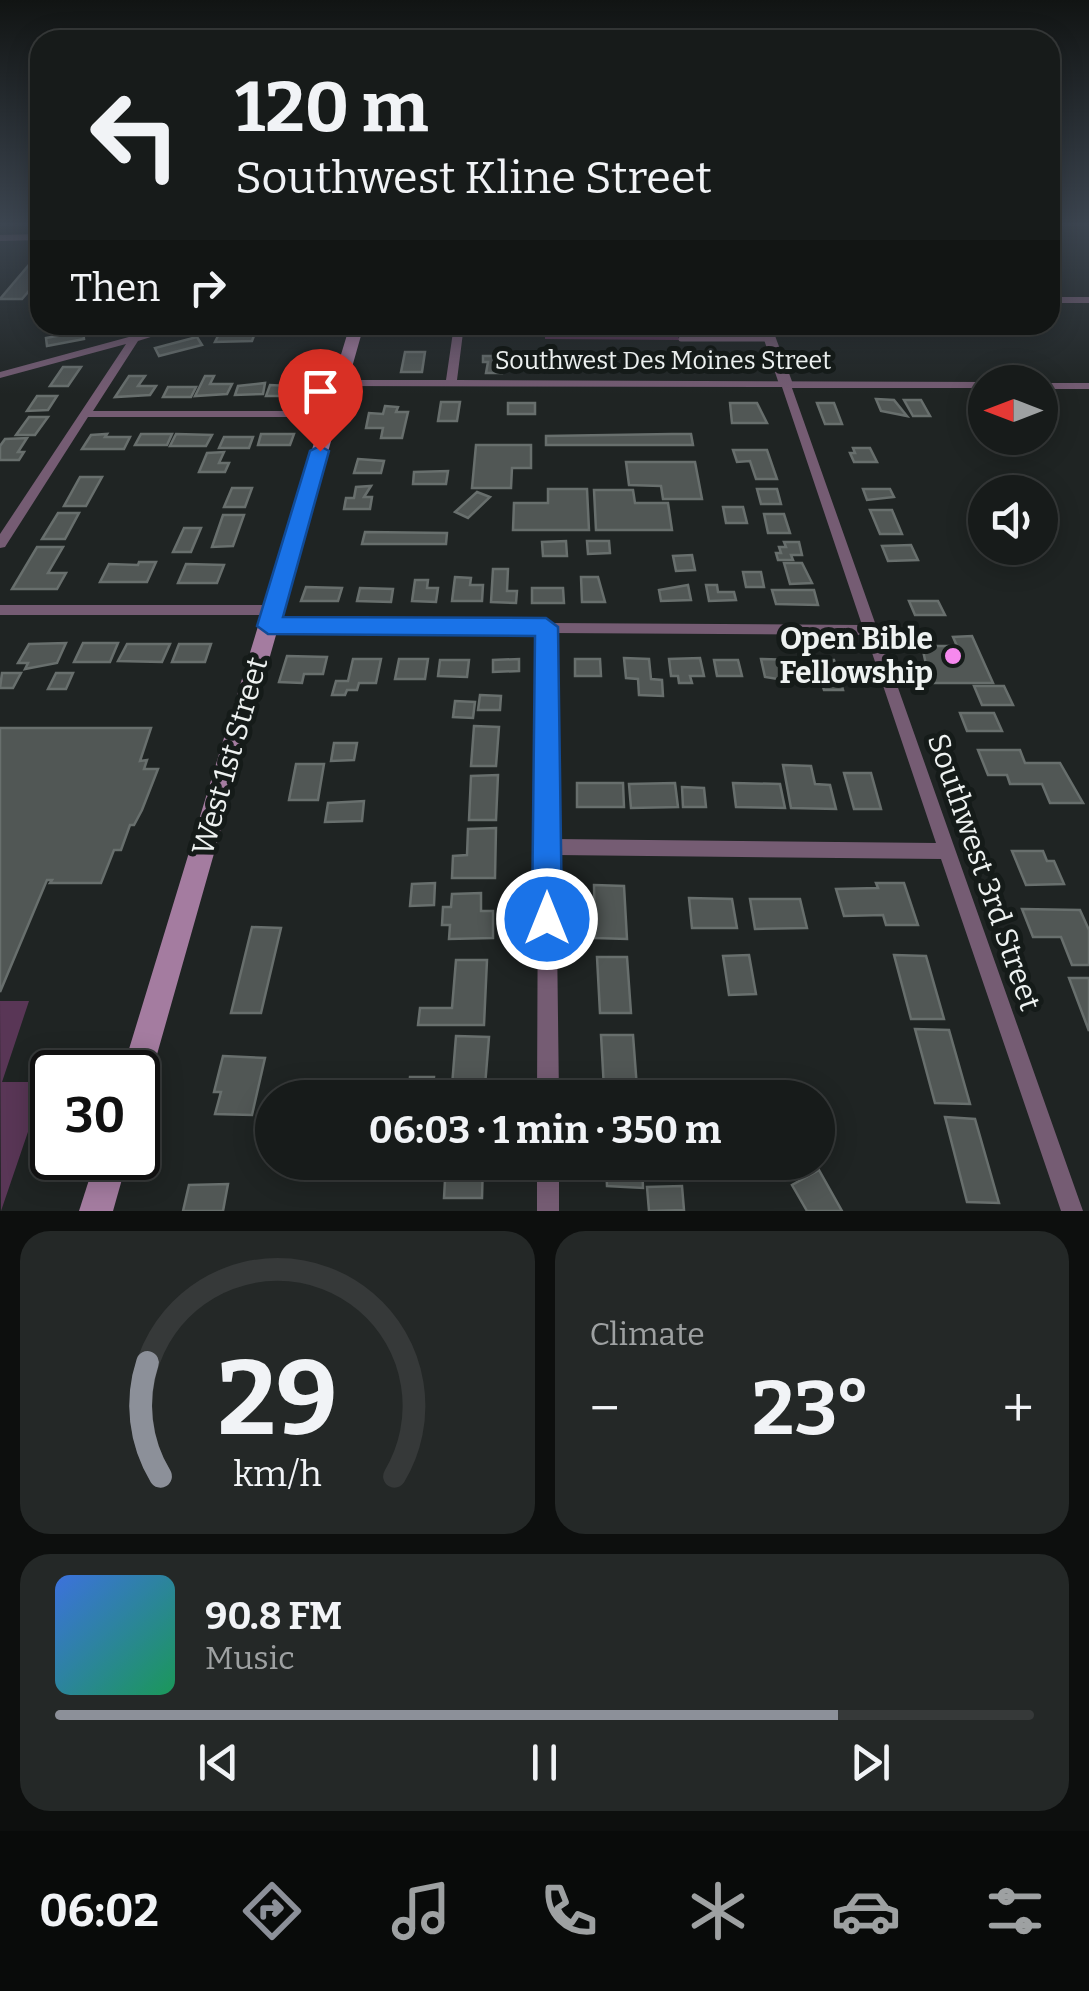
<!DOCTYPE html>
<meta charset="utf-8">
<style>
:root{--surface:#171b1a;--page:#242827;--text:#f1f3f6;--muted:#9ea1a2;--line:#363939;--accent:#8c9099}
body{margin:0;font-family:Bitter,serif;background:var(--page);color:var(--text);height:100vh;display:flex;flex-direction:column;font-size:38px;white-space:nowrap}
*{box-sizing:border-box;margin:0}
p{font-size:32px;color:var(--muted)}
.icon{flex:none;width:55px;height:55px;fill:none;stroke:currentColor;stroke-width:2;stroke-linecap:round;stroke-linejoin:round}
.map{position:relative;height:1211px;overflow:hidden}
.details{display:flex;flex-direction:column;gap:20px;padding:20px;background:#0d0f0e;flex:1}
.details>*{flex:none}
.hud{position:absolute;left:30px;top:30px;width:1030px;height:305px;border-radius:30px;box-shadow:0 5px 25px #0003,0 0 0 2px var(--line);background:#171b1a;color:var(--text);overflow:hidden}
.needle{width:65px;rotate:270deg}
.buttons{position:absolute;left:968px;top:365px;display:grid;gap:20px}
.buttons a{display:grid;place-items:center;width:90px;height:90px;border-radius:50%;background:var(--surface);box-shadow:0 5px 25px #0003,0 0 0 2px var(--line);font-size:50px}
.speed{position:absolute;left:30px;top:1050px;display:flex;gap:20px;font-size:50px;font-weight:700;text-align:center}
.speed>*{display:grid;place-content:center;width:130px;height:130px;border-radius:50%;background:var(--surface);box-shadow:0 5px 25px #0003,0 0 0 2px var(--line);line-height:1}
.speed .limit{border:5px solid #111;border-radius:15px;background:#fff;color:#111}
.pin{position:absolute;display:grid;place-items:center;width:85px;height:85px;color:#fff;margin:-102px -42px;border-radius:50% 50% 50% 0;rotate:-45deg;box-shadow:0 0 10px #0007}
.pin .icon{rotate:45deg}
.me{position:absolute;width:110px;margin:-55px;rotate:0deg;stroke-linejoin:round;filter:drop-shadow(0 0 8px #0008)}
.turn{display:flex;align-items:center;gap:35px;height:210px;padding:0 40px;font-size:45px}
.turn .icon{width:130px;height:130px;stroke-width:2.5}
.turn b{display:block;font-size:70px;line-height:85px}
.then{display:flex;align-items:center;height:95px;padding:0 40px;background:#0003;gap:20px;font-size:38px}
.big{font-size:75px;font-weight:700;line-height:1.1}
.details .tile{flex:1;display:flex;flex-direction:column;justify-content:center;gap:15px;min-width:0;padding:0 35px;border-radius:30px;background:var(--page)}
.details .dial{align-items:center;gap:0}
.dial svg{height:260px;overflow:visible;fill:none;stroke:var(--line);stroke-width:7;stroke-linecap:round;text-anchor:middle}
.dial text{fill:var(--text);stroke:none}
.song{display:flex;align-items:center;gap:30px}
.cover{width:120px;height:120px;border-radius:15px;background:linear-gradient(135deg,hsl(220 70% 55%),hsl(150 70% 35%))}
.played{height:10px;border-radius:5px;background:linear-gradient(90deg,var(--accent) 80%,var(--line) 80%)}
.keys{display:flex;justify-content:space-around;direction:ltr}
.heat{display:flex;justify-content:space-between;align-items:center;font-size:55px;direction:ltr}
.details .tiles{flex:1;display:grid;gap:20px;grid-template-columns:1fr 1fr}
.tile:last-child{grid-column:span 2}
.trip{position:absolute;left:255px;top:1080px;width:580px;height:100px;border-radius:50px;background:var(--surface);box-shadow:0 5px 25px #0003,0 0 0 2px var(--line);font-weight:700;line-height:100px;text-align:center}
.dock{display:flex;height:160px;justify-content:space-around;align-items:center;background:#090b0a;color:var(--muted)}
.dock .icon{width:70px;height:70px}
.dock .on{color:var(--accent)}
.dock b{font-size:45px;color:var(--text)}
.map>svg:first-child{display:block}
.green{fill:#593656}
.building{fill:#515755;stroke:#686f6d;stroke-width:2.5}
.lines{fill:none;stroke-linecap:round;stroke-linejoin:round}
.service{stroke:#755c73;stroke-width:5}
.minor{fill:#755c73;fill-rule:evenodd}
.tertiary{fill:#755c73;fill-rule:evenodd}
.secondary{fill:#a47ca0;fill-rule:evenodd}
.route{fill:#1a73e8;stroke:#114b97;stroke-width:2.5}
.poi-dot{fill:#f689ee;stroke:#151b19;stroke-width:4}
.labels{text-anchor:middle;dominant-baseline:central;stroke-width:10;stroke-linejoin:round;paint-order:stroke}
.far-street-label{font-size:25px;fill:#eef2f1;stroke:#151b19}
.poi-label{font-size:30px;font-weight:bold;fill:#eef2f1;stroke:#151b19;text-anchor:end}
.street-label{font-size:30px;fill:#eef2f1;stroke:#151b19}
</style>
<div class="map">
<svg width="1089" height="1211" viewBox="0 0 1089 1211">
<rect width="100%" height="100%" fill="#1f2423"/>
<!-- green -->
<g class="green">
<path d="M545,325H676L679,340L545,339Z"/>
<path d="M0,1001H29L2,1082H45L1,1211Z"/>
</g>
<!-- building -->
<g class="building">
<path d="M39,253L40,278L22,299H0Z"/>
<path d="M83,331L84,339L47,346L46,338Z"/>
<path d="M255,333L252,341L215,342L219,334Z"/>
<path d="M197,337L202,345L159,356L155,348Z"/>
<path d="M405,352H425L422,372H401Z"/>
<path d="M483,356H504L502,373H486L488,362H483Z"/>
<path d="M63,367H81L68,386H50Z"/>
<path d="M129,376H145L138,386H156L150,395L115,397Z"/>
<path d="M205,376H214L210,384H232L227,394L195,396Z"/>
<path d="M293,381H314L309,396H266L270,385L291,386Z"/>
<path d="M265,383L263,394L235,395L238,386Z"/>
<path d="M168,387H196L191,397H163Z"/>
<path d="M37,396H57L48,410L27,411Z"/>
<path d="M876,399L894,400L907,416L881,411Z"/>
<path d="M904,400H921L930,416H913Z"/>
<path d="M441,402H460L457,421H438Z"/>
<rect x="508" y="403" width="27" height="11"/>
<path d="M730,403H757L767,423H732Z"/>
<path d="M817,403H834L842,424H825Z"/>
<path d="M385,406L398,407L396,412H408L402,438H381L383,428H366L369,413L383,414Z"/>
<path d="M29,417H48L35,435H16Z"/>
<path d="M107,434L105,437H130L124,449H82L91,435Z"/>
<path d="M141,434H172L167,445H135Z"/>
<path d="M176,434L212,435L206,446H170Z"/>
<path d="M261,434H294L290,445H258Z"/>
<path d="M672,434H691L693,445H546V436Z"/>
<path d="M224,437H253L249,448H219Z"/>
<path d="M27,438L18,452H24L19,460H0V446L5,439Z"/>
<path d="M476,445H531V468H512L511,488H472Z"/>
<path d="M853,448H870L877,462H854L850,453H855Z"/>
<path d="M733,450H767L777,479H756L750,461L737,462Z"/>
<path d="M224,452L219,463H229L225,472H199L207,453Z"/>
<path d="M358,459L384,461L381,473H354Z"/>
<path d="M626,462H695L702,499H663L661,486L629,485Z"/>
<path d="M448,471L446,484H413L414,472Z"/>
<path d="M80,477H102L86,506H64Z"/>
<path d="M371,486L364,497H372L370,509H344L346,498H354L356,487Z"/>
<path d="M232,488H252L245,507H224Z"/>
<path d="M548,489H587L589,530H513L514,503H548Z"/>
<path d="M757,489H777L781,504H761Z"/>
<path d="M863,489H890L894,497L867,500Z"/>
<path d="M594,490H633L635,503H668L672,530H596Z"/>
<path d="M477,492L490,497L468,518L455,512Z"/>
<path d="M723,507H743L747,523H726Z"/>
<path d="M870,510H892L902,534H880Z"/>
<path d="M58,513H79L65,539H42Z"/>
<path d="M764,514H784L790,533H768Z"/>
<path d="M223,515H244L233,546L212,547Z"/>
<path d="M184,528H201L191,552H173Z"/>
<path d="M365,532L447,533L446,544H362Z"/>
<path d="M566,541L567,556H543L542,542Z"/>
<path d="M587,541H609L610,553L588,554Z"/>
<path d="M784,542H799L802,555H791L793,560H778L776,553H781L779,547H786Z"/>
<path d="M911,545L918,560L888,561L882,546Z"/>
<path d="M37,547H63L48,573H66L57,589H12Z"/>
<path d="M692,555L695,570L676,571L673,556Z"/>
<path d="M139,562H156L147,582H100L109,564L138,565Z"/>
<path d="M784,563H802L812,583L790,584Z"/>
<path d="M186,564L224,565L217,583H178Z"/>
<path d="M493,569H508L507,591H517L516,603L491,602Z"/>
<path d="M743,572H761L764,587H746Z"/>
<path d="M455,577L471,578L470,585H483L482,601H452Z"/>
<path d="M581,577H598L605,602H582Z"/>
<path d="M415,580H428L427,588H438L436,602L412,601Z"/>
<path d="M688,585L691,600L661,601L659,590Z"/>
<path d="M706,585H717L718,592H734L736,600L709,601Z"/>
<path d="M306,587L342,588L338,601H301Z"/>
<path d="M360,588L393,589L391,602L357,601Z"/>
<path d="M532,588H563L564,603H532Z"/>
<path d="M772,590H814L818,605L776,604Z"/>
<path d="M909,601H938L945,615H915Z"/>
<path d="M972,636L993,683H930L922,646H957L953,637Z"/>
<path d="M66,643L57,663L25,669L28,663H18L29,644Z"/>
<path d="M83,643H118L110,662H74Z"/>
<path d="M127,644H170L162,662L118,661Z"/>
<path d="M179,644H211L205,662H172Z"/>
<path d="M287,656L327,657L323,674H304L302,683L279,682Z"/>
<path d="M624,658L649,659L651,679L662,680L663,696L639,695L638,679L626,678Z"/>
<path d="M700,658L704,676H690L692,683H679L678,676H671L669,659Z"/>
<path d="M353,659H381L376,683H359L357,690H347L345,695H332L336,681H348Z"/>
<path d="M399,659H428L425,679H395Z"/>
<path d="M519,659V671L493,672V660Z"/>
<path d="M575,659H600L601,676H575Z"/>
<path d="M761,659L796,660L802,683L765,677Z"/>
<path d="M440,660H469L467,677L438,676Z"/>
<path d="M714,660H738L742,676H717Z"/>
<path d="M810,660H834L843,690H824L821,681H827L825,676H814Z"/>
<path d="M2,673H21L13,688H0Z"/>
<path d="M56,673H73L66,689H48Z"/>
<path d="M974,686H1004L1013,705H982Z"/>
<path d="M480,695L501,696L500,710H478Z"/>
<path d="M455,701L475,702L473,718L453,717Z"/>
<path d="M960,713H994L1002,731H967Z"/>
<path d="M474,726L499,727L496,766H471Z"/>
<path d="M0,728H151L140,761L147,760L144,769H158L142,810L134,825H130L121,850H114L101,883H50L52,880H47L0,992Z"/>
<path d="M334,743H357L354,760L331,761Z"/>
<path d="M978,750H1020L1025,763H1060L1083,803H1050L1042,784H1010L1007,775H988Z"/>
<path d="M296,764H324L318,800H289Z"/>
<path d="M783,765L811,766L815,784L830,785L836,809L791,808Z"/>
<path d="M844,773H871L881,809H854Z"/>
<path d="M498,775L496,820H469L471,776Z"/>
<path d="M577,783H623L624,807H577Z"/>
<path d="M675,783L678,807L631,808L629,784Z"/>
<path d="M733,783L780,784L785,808L736,807Z"/>
<path d="M682,787L704,788L706,807H683Z"/>
<path d="M364,801L362,821L325,822L328,803Z"/>
<path d="M496,828L495,878H452L453,856L467,855L468,829Z"/>
<path d="M1012,851H1043L1047,861H1054L1064,884L1026,885Z"/>
<path d="M435,883L434,905L410,906L412,884Z"/>
<path d="M876,883H904L918,925H886L883,915L844,916L836,889L878,888Z"/>
<path d="M594,885L624,886L627,939L595,938Z"/>
<path d="M481,893V911H493V938L449,939L450,925H442L443,907H451L452,894Z"/>
<path d="M689,898L732,899L737,928H692Z"/>
<path d="M750,899H800L807,928L755,929Z"/>
<path d="M1022,909L1080,910L1089,930V965H1072L1061,937H1033Z"/>
<path d="M252,927L281,928L261,1013H231Z"/>
<path d="M749,955L756,994L729,995L723,956Z"/>
<path d="M894,955L926,956L944,1019H911Z"/>
<path d="M597,957H627L631,1013H600Z"/>
<path d="M456,960H487L484,1025H418L420,1008H452Z"/>
<path d="M1069,978H1089V1031Z"/>
<path d="M915,1029L949,1030L970,1104L935,1103Z"/>
<path d="M601,1035H633L637,1088L604,1089Z"/>
<path d="M456,1036L489,1037L484,1098H451Z"/>
<path d="M223,1056L265,1058L252,1115L215,1114L221,1092H214Z"/>
<path d="M410,1077H434L432,1098H408Z"/>
<path d="M945,1117L975,1119L999,1203L967,1202Z"/>
<path d="M446,1162H483L482,1198H444Z"/>
<path d="M606,1162H642L643,1188L607,1186Z"/>
<path d="M819,1170L842,1211H807L792,1185Z"/>
<path d="M228,1184L223,1211H183L189,1185Z"/>
<path d="M682,1186L684,1210L649,1211L647,1187Z"/>
</g>
<g class="lines">
<!-- service -->
<path class="service" d="M681,339H770"/>
<!-- minor -->
<g class="minor">
<rect x="1050" y="297" width="39" height="6"/>
<path d="M173,325H189L138,341L93,411H331L336,414L331,417H88L5,547L0,548V534L126,344L0,378V372Z"/>
<path d="M454,325H464L457,380L987,382H985V388H792L1083,1211H1061L941,859L556,855L559,1098H537L539,633L269,630L264,629L262,625L264,621L862,625L782,387L340,386L335,383L340,380H446ZM553,633L866,635L936,843L556,839Z"/>
<rect x="1040" y="383" width="49" height="6"/>
<path d="M0,605H273L280,610L273,615H0Z"/>
<rect x="537" y="1162" width="22" height="49"/>
</g>
<!-- tertiary -->
<g class="tertiary">
<path d="M40,234V240L0,241V235Z"/>
<path d="M759,325H771L793,384L791,387L786,388L779,384Z"/>
</g>
<!-- secondary -->
<g class="secondary">
<path d="M350,325H364L152,1072L148,1083L138,1087V1072H122Z"/>
<path d="M96,1158H128L113,1211H79Z"/>
</g>
</g>
<!-- sky -->
<linearGradient id="sky" x2="0" y2="1"><stop stop-color="#111413"/><stop offset="0.57" stop-color="#3c4550"/><stop offset="1" stop-color="#3c4550" stop-opacity="0"/></linearGradient>
<rect width="1089" height="394" fill="url(#sky)"/>
<!-- route -->
<path class="route" d="M320,446L329,451L283,617L546,618L558,627L562,919L558,929L547,934L536,929L532,919L535,636L268,634L257,626L310,451Z"/>
<!-- markers -->
<circle class="poi-dot" cx="953" cy="656" r="10"/>
<g class="labels">
<!-- far-street labels -->
<g class="far-street-label">
<text x="663" y="361">Southwest Des Moines Street</text>
</g>
<!-- poi labels -->
<g class="poi-label">
<text x="933" y="639">Open Bible<tspan x="933" dy="34">Fellowship</tspan></text>
</g>
<!-- street labels -->
<g class="street-label">
<text transform="translate(230 756) rotate(-74)">West 1st Street</text>
<text transform="translate(984 872) rotate(71)">Southwest 3rd Street</text>
</g>
</g>
</svg>
<div class="buttons">
<a><svg class="needle" viewBox="-14 -14 28 28"><path d="M0-13l5 13h-10z" fill="#e53935"/><path d="M0 13l5-13h-10z" fill="#9ea1a2"/></svg></a>
<a><svg class="icon" aria-label="sound" viewBox="0 0 24 24"><path d="M4 9h4l5-4v14l-5-4H4zM17 9q2 3 0 6"/></svg></a>
</div>
<div class="speed"><div class="limit">30</div></div>
<div class="pin" style="left:320px;top:451px;background:#d93025"><svg class="icon" aria-label="arrive" viewBox="0 0 24 24"><path d="M6 21V4h12l-3 4 3 4H6"/></svg></div>
<svg class="me" style="left:547px;top:919px" viewBox="-20 -20 40 40"><circle r="17" fill="#1a73e8" stroke="#fff" stroke-width="3"/><path d="M0-11L8 9 0 5-8 9z" fill="#fff"/></svg>
<div class="trip">06:03 · 1 min · 350 m</div>
<div class="hud">
<div class="turn"><svg class="icon" aria-label="left" viewBox="0 0 24 24"><path d="M17 20v-9H6M10 6l-5 5 5 5"/></svg><div><b>120 m</b>Southwest Kline Street</div></div>
<div class="then">Then<svg class="icon" aria-label="right" viewBox="0 0 24 24"><path d="M7 20v-9h11M14 6l5 5-5 5"/></svg></div>
</div>
</div>
<section class="details">
<div class="tiles">
<div class="tile dial"><svg viewBox="0 0 100 80">
<path d="M14 69A42 42 0 1 1 86 69"/>
<path d="M14 69A42 42 0 0 1 10 34" stroke="#8c9099"/>
<text x="50" y="56" font-size="32" font-weight="700">29</text>
<text x="50" y="72" font-size="11">km/h</text>
</svg></div>
<div class="tile"><p>Climate</p>
<div class="heat"><a>−</a><b class="big">23°</b><a>+</a></div>
</div>
<div class="tile">
<div class="song"><i class="cover"></i><div><b>90.8 FM</b><p>Music</p></div></div>
<div class="played"></div>
<div class="keys"><svg class="icon" aria-label="previous" viewBox="0 0 24 24"><path d="M18 5L8 12l10 7zM5 5v14"/></svg><svg class="icon" aria-label="pause" viewBox="0 0 24 24"><path d="M8 5v14M16 5v14"/></svg><svg class="icon" aria-label="next" viewBox="0 0 24 24"><path d="M6 5l10 7-10 7zM19 5v14"/></svg></div>
</div>
</div>
</section>
<nav class="dock">
<b>06:02</b>
<svg class="icon on" aria-label="directions" viewBox="0 0 24 24"><path d="M12 3l9 9-9 9-9-9zM9 14v-3h6M13 9l2 2-2 2"/></svg>
<svg class="icon" aria-label="music" viewBox="0 0 24 24"><path d="M9 18V5l10-2v13"/><circle cx="6" cy="18" r="3"/><circle cx="16" cy="16" r="3"/></svg>
<svg class="icon" aria-label="phone" viewBox="0 0 24 24"><path d="M5 4h4l2 5-3 2q2 4 5 5l2-3 5 2v4C11 20 4 13 5 4z"/></svg>
<svg class="icon" aria-label="climate" viewBox="0 0 24 24"><path d="M12 3v18M4 7l16 10M4 17L20 7"/></svg>
<svg class="icon" aria-label="car" viewBox="0 0 24 24"><path d="M5 17H2v-5l4-1 3-4h7l3 4 3 1v5h-3M9 17h6M6 11h13"/><circle cx="7" cy="17" r="2"/><circle cx="17" cy="17" r="2"/></svg>
<svg class="icon" aria-label="filters" viewBox="0 0 24 24"><path d="M4 7h16M4 17h16"/><circle cx="9" cy="7" r="2"/><circle cx="15" cy="17" r="2"/></svg>
</nav>
